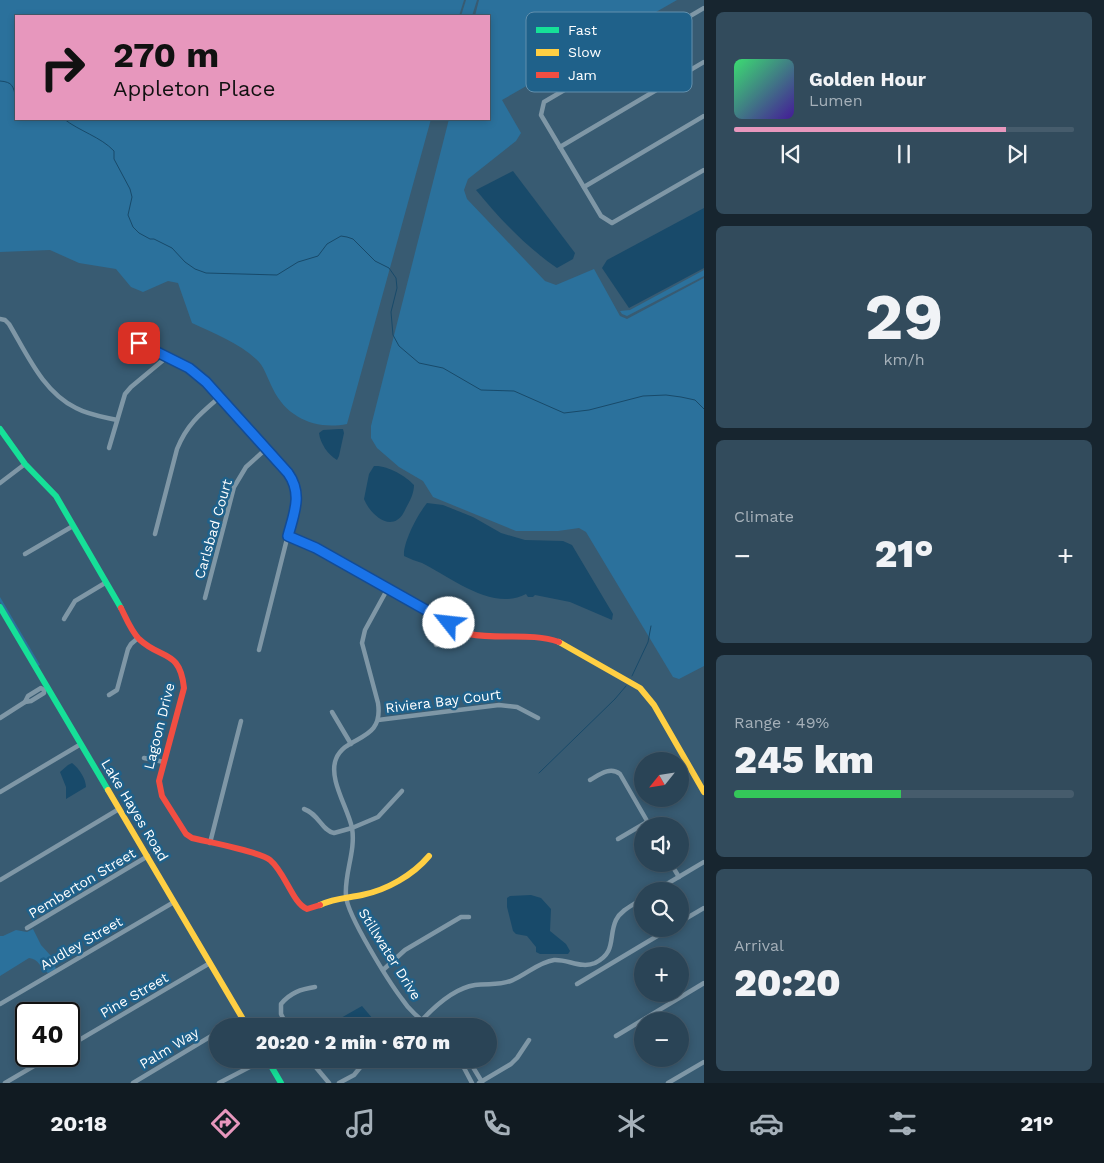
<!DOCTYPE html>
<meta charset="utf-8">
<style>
:root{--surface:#2a4456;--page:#324b5c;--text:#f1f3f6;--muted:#a5b0b9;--line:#465c6c;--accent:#e797bd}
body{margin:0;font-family:"Work Sans",sans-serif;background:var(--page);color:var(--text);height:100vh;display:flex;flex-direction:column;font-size:19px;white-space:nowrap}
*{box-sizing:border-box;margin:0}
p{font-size:16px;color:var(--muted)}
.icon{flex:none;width:28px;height:28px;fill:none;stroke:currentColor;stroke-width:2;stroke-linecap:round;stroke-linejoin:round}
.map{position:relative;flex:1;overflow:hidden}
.sheet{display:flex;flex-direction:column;gap:12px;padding:12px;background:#17252f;width:400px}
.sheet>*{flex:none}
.top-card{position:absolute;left:15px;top:15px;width:475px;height:105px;border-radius:0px;box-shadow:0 2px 8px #0003,0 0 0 1px var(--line);background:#e797bd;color:#111;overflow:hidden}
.needle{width:32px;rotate:240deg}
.tools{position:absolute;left:634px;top:752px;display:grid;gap:10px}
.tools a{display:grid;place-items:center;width:55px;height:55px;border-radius:50%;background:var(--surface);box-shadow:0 2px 8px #0003,0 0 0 1px var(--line);font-size:25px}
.speed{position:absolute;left:15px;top:1002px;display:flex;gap:10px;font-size:25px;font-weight:700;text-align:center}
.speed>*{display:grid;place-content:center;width:65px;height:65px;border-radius:50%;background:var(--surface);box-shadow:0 2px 8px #0003,0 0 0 1px var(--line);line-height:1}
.speed .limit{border:2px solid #111;border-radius:8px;background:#fff;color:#111}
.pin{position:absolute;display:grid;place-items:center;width:42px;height:42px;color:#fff;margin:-21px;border-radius:10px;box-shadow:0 2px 8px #0006}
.me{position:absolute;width:55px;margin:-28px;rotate:299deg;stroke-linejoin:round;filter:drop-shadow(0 0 4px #0008)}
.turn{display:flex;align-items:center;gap:18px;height:105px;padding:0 15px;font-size:22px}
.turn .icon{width:65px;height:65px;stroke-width:2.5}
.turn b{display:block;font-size:35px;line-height:42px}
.big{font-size:38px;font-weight:800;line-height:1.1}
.sheet .card{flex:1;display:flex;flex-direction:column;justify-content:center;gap:8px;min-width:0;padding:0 18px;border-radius:8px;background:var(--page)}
.sheet .dial{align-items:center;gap:0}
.dial b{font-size:65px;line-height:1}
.song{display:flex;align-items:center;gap:15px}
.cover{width:60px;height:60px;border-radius:8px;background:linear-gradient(135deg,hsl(140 70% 55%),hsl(260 70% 35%))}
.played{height:5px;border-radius:2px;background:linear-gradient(90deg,var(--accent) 80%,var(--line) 80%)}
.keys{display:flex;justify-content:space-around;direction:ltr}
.heat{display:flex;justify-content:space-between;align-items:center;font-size:28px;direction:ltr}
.charge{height:8px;border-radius:4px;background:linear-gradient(90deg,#34c759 49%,var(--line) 0)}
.trip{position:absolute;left:209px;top:1018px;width:288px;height:50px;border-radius:25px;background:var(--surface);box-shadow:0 2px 8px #0003,0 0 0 1px var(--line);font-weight:800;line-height:50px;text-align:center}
.tabs{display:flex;height:80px;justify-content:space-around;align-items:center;background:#111b22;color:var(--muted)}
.tabs .icon{width:35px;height:35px}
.tabs .active{color:var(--accent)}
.tabs b{font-size:22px;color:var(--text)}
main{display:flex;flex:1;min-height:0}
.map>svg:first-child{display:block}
.green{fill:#2b719c}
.water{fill:#184a6a}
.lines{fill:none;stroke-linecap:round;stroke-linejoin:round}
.stream{stroke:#184a6a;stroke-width:1}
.street{stroke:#7f97a6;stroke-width:4.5}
.fast{stroke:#16e098;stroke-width:6}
.slow{stroke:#ffcf43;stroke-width:6}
.jam{stroke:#f24e42;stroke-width:6}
.route-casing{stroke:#114b97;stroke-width:12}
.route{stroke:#1a73e8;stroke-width:9}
.labels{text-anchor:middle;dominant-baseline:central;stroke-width:5;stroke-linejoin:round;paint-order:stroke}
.street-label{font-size:14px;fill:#fff;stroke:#1f618a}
.key{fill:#1f618a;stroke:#6290ad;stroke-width:1}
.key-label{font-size:14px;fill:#fff}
</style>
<main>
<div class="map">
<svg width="704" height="1083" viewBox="0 0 704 1083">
<rect width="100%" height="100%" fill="#385b72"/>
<!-- green -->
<g class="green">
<path d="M0,0H464L459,16H16V119H431L347,424C316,430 287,418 273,389C268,380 264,365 256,359C239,343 213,333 192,323L178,283L168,281L143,292L131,287L116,269L79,263L50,250L0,252Z"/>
<path d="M466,0H477L472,16H461Z"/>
<path d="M479,0H677L502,100L521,133L516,141L468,179L464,190L467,199L545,281L556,285L594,269L620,316L627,319L704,278V666L679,679L673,677L586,532L579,528L558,531H516L433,497L423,481L399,467L377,448L371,438V426L449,119H489V16H475Z"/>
<path d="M704,270V276L627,316L622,314L620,311L630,310Z"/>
<path d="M0,597L40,665L38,666L0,602Z"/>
<path d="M33,929L41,945L51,956L56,969L48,973C40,968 39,959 29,958L0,976V936H3L16,930L27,932Z"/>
</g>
<!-- water -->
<g class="water">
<path d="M513,171L575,253L573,259L557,268C525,246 500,219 476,190Z"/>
<path d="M704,208V268L629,308L602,268L607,260Z"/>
<path d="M339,429H343L344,433L339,456L337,460C328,455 320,443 319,433L323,430Z"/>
<path d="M374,466C387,465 406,476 414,485C414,493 410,501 406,508C404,512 402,517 397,520C384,528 368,510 364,499L369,474Z"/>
<path d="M427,503L443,505L473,517L501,533L525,540L563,541L572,545L613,614L612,620L570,602L535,595L533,597H528L526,594C493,612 450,577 422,563C416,561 410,559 404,556C403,542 418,514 427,503Z"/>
<path d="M72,763C79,768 86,779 86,787L66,799V787L60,772L68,765Z"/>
<path d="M531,895L541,898L551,909L550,931L566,944L570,951L568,954H540L536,952V947L527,936L516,934L513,931L507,907V898L510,896Z"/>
<path d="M362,1006L379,1026H331L332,1023Z"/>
</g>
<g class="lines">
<!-- stream -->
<g class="stream">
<path d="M0,81C13,82 13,86 16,98"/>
<path d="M64,119C79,131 101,137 114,151V159L130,189L132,197L128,215L133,227L139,233L150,239H154L172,248L185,262L195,269L206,273L277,275L298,262L318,256L327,244L341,236L347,237L353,239L375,261L389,268L396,278L397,288L391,312L393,335L399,346L419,363L443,368L481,390L514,391L564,413L589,410L643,396L666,395L681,397L695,400L704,409"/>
<path d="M632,676L648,642L651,626"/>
<path d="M539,773L615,699L626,686"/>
</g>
<!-- street -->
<g class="street">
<path d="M704,8L544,102L541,115L601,216L612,223L704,170"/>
<path d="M560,147L704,62"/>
<path d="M584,187L704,116"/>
<path d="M0,319L5,320L9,324C27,354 43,392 76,408C89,415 104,417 117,420"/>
<path d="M125,336L189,368L206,381L288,473L297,490V499L259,650"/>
<path d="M109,448L125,394L131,387L167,357"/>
<path d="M0,483L25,464"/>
<path d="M155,534L177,449C187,424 201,413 221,396"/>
<path d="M25,554L73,526"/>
<path d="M388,588L365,630L362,643L378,703C384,743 346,734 336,759C328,779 348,808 352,828C356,851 344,874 346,896C347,915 389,982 402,999C409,1010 419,1018 429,1026"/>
<path d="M205,598L234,487L246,467L267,448"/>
<path d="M64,619L75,601L105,583"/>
<path d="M436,645L449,623"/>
<path d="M109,695L117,690L128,649L131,644L138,638"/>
<path d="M25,702L28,696L41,688L44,690"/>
<path d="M332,712L351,744"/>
<path d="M0,718L25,702L31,701L44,693V690L48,688"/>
<path d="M378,720L499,705L517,707L538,718"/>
<path d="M144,758L164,762"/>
<path d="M590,780C599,775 610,766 620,774L650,826"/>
<path d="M0,792L81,744"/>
<path d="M304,809C319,814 321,830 334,833L352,828L378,817L402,791"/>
<path d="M618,839L647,822"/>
<path d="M210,843L241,721"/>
<path d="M671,864L679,877"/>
<path d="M0,880L119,809"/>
<path d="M655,891L704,862"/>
<path d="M680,922L704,908"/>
<path d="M27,928L148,856"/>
<path d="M383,970L405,950L461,917H469"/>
<path d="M577,984L669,929"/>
<path d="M0,1004L174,902"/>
<path d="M422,1020C435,1006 455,988 475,985C488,983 501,986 513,980C527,974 539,962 554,960C568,959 581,969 595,963C617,952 608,937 616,920C621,910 633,905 642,899"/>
<path d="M227,1026L242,1017"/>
<path d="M287,1026L281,1014V1004C290,993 301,989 315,987"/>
<path d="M616,1036L704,983"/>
<path d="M69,1046L210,963"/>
<path d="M309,1059L329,1083"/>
<path d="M462,1059L463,1066L472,1083"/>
<path d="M468,1059L482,1082"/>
<path d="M5,1083L51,1056"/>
<path d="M133,1083L218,1032"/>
<path d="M219,1083L265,1059"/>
<path d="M339,1083L354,1075L363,1064"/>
<path d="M479,1083L511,1064L517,1058L529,1040"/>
<path d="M668,1083L704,1062"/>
</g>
<!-- fast -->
<g class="fast">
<path d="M0,429L25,464L56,496L121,608"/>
<path d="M0,607L108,790"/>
<path d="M267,1059L281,1083"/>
</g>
<!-- slow -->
<g class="slow">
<path d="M559,642L640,688L654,705L704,792"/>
<path d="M108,790L247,1026"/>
<path d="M320,905C334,898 348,898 362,895C387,890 413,875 429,856"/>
</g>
<!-- jam -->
<g class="jam">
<path d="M288,536L317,548L469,634C499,640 531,632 559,642"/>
<path d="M121,608C126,618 131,631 139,639C161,660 180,649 184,688L159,781L162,796L186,834L192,838C208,842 261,852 270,860C285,872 293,904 307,909L320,905"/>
</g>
</g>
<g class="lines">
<defs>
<path id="route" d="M139,343L189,368L206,382L288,473C303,494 294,513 288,536L316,548L449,623"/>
</defs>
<!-- route casing -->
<use href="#route" class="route-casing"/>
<!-- route -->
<use href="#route" class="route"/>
</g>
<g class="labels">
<!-- street labels -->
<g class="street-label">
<text transform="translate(213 529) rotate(-74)">Carlsbad Court</text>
<text transform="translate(443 701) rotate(-7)">Riviera Bay Court</text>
<text transform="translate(159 726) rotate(-76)">Lagoon Drive</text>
<text transform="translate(135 810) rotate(59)">Lake Hayes Road</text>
<text transform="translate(82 883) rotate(-31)">Pemberton Street</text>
<text transform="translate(81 943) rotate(-30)">Audley Street</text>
<text transform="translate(390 954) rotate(58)">Stillwater Drive</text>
<text transform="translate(134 995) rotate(-30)">Pine Street</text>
<text transform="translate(169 1048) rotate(-31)">Palm Way</text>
</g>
</g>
<!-- legend -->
<rect x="526" y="12" width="166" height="80" rx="8" class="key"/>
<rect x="536" y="27" width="23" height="6" fill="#16e098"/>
<rect x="536" y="49" width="23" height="7" fill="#ffcf43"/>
<rect x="536" y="72" width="23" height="6" fill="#f24e42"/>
<g class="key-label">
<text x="568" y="35">Fast</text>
<text x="568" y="57">Slow</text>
<text x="568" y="80">Jam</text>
</g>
</svg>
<div class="tools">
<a><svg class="needle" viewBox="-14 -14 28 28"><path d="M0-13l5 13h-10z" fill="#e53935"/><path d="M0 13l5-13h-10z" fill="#a5b0b9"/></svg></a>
<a><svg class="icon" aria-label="sound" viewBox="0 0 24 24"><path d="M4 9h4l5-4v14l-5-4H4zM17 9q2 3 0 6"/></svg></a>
<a><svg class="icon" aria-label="search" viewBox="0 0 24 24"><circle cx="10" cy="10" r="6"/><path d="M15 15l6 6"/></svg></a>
<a>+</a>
<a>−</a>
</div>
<div class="speed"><div class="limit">40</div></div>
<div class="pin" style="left:139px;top:343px;background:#d93025"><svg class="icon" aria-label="arrive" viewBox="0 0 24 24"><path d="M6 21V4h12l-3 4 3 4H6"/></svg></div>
<svg class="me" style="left:449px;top:623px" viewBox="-20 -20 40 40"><circle r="19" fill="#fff"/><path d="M0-13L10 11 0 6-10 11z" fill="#1a73e8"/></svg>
<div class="trip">20:20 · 2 min · 670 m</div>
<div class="top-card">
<div class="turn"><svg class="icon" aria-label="right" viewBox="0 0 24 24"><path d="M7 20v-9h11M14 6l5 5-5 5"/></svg><div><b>270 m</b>Appleton Place</div></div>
</div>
</div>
<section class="sheet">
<div class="card">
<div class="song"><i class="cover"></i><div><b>Golden Hour</b><p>Lumen</p></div></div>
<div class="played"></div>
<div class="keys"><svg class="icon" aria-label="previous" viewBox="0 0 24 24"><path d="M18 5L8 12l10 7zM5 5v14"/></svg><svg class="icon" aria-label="pause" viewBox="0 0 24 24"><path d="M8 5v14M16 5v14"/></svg><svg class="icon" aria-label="next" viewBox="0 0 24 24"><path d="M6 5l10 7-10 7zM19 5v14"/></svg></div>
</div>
<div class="card dial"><b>29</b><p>km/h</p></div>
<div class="card"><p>Climate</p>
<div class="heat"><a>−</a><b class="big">21°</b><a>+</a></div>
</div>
<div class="card"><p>Range · 49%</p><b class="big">245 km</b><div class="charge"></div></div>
<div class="card"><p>Arrival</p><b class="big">20:20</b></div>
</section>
</main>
<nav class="tabs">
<b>20:18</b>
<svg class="icon active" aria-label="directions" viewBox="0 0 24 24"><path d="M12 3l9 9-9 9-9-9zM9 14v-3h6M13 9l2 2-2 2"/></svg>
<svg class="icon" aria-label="music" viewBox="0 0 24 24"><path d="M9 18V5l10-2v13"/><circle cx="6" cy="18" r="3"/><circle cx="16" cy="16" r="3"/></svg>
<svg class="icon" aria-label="phone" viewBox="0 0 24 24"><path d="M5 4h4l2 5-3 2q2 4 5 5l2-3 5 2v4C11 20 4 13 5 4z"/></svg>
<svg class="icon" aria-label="climate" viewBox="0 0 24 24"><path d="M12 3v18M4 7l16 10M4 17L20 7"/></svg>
<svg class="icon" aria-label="car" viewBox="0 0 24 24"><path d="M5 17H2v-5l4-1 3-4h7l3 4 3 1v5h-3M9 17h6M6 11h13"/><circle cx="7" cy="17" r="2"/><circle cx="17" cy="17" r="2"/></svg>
<svg class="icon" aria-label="filters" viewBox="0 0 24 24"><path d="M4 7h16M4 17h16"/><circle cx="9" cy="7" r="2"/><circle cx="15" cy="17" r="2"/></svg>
<b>21°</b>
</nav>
